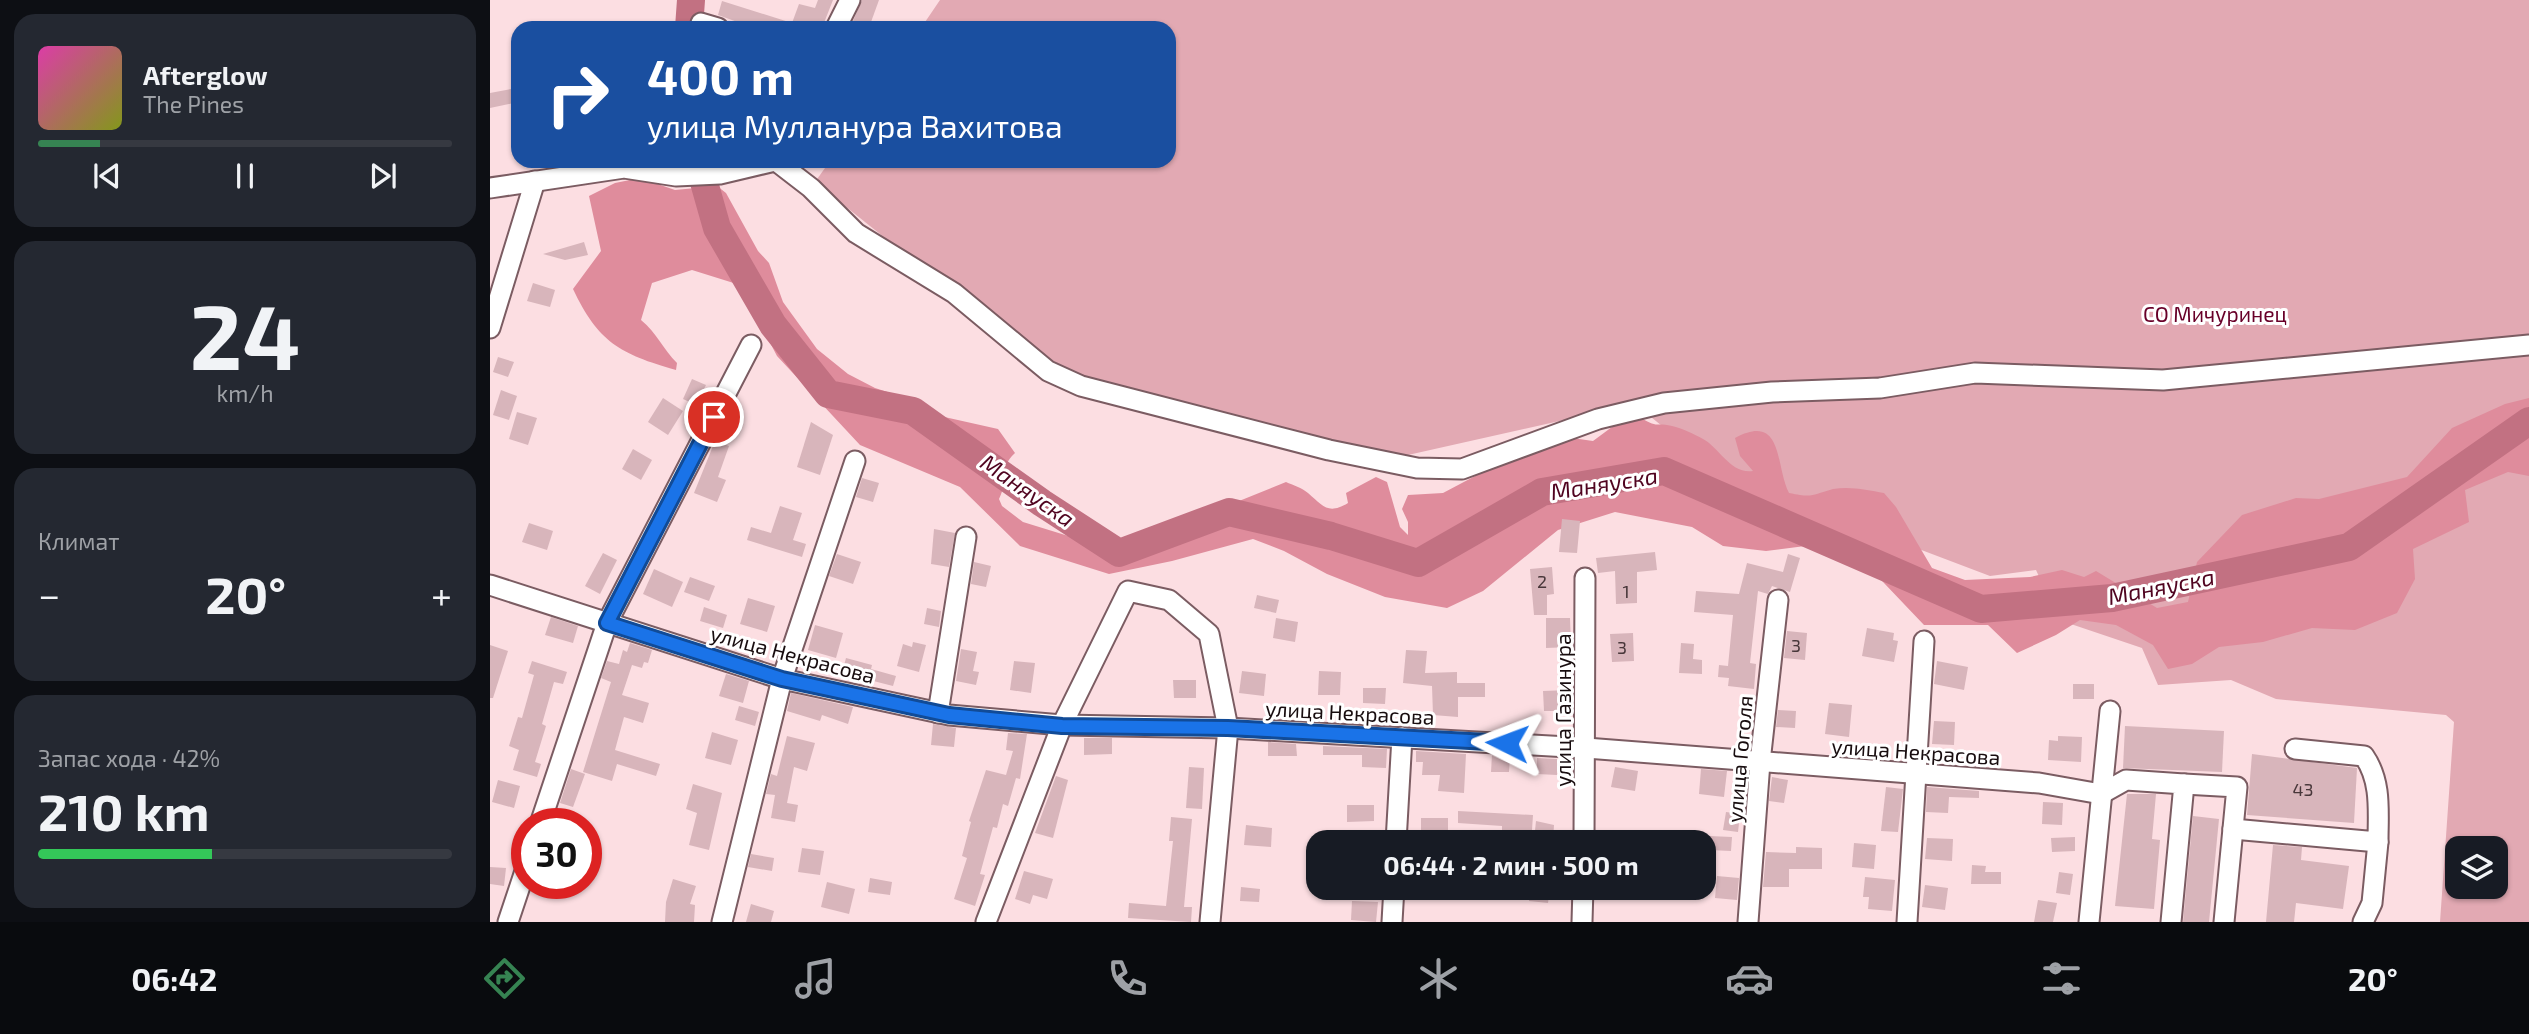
<!DOCTYPE html>
<html lang="ru">
<meta charset="utf-8">
<style>
:root{--surface:#171b24;--page:#242831;--text:#f1f3f6;--muted:#9ea1a6;--line:#363941;--accent:#368352}
body{margin:0;font-family:"Exo 2",sans-serif;background:var(--page);color:var(--text);height:100vh;display:flex;flex-direction:column;font-size:26px;white-space:nowrap}
*{box-sizing:border-box;margin:0}
p{font-size:23px;color:var(--muted)}
.icon{flex:none;width:38px;height:38px;fill:none;stroke:currentColor;stroke-width:2;stroke-linecap:round;stroke-linejoin:round}
.map{position:relative;flex:1;overflow:hidden}
.side{display:flex;flex-direction:column;gap:14px;padding:14px;background:#0d0f14;width:490px}
.side>*{flex:none}
.hud{position:absolute;left:21px;top:21px;width:665px;height:147px;border-radius:21px;box-shadow:0 2px 5px #0004;background:#1a4fa0;color:#fff;overflow:hidden}
.controls{position:absolute;left:1955px;top:836px;display:grid;gap:14px}
.controls a{display:grid;place-items:center;width:63px;height:63px;border-radius:14px;background:var(--surface);box-shadow:0 2px 5px #0004;font-size:35px}
.speed{position:absolute;left:21px;top:808px;display:flex;gap:14px;font-size:35px;font-weight:700;text-align:center}
.speed>*{display:grid;place-content:center;width:91px;height:91px;border-radius:50%;background:var(--surface);box-shadow:0 2px 5px #0004;line-height:1}
.speed .limit{border:10px solid #d22;background:#fff;color:#111}
.pin{position:absolute;display:grid;place-items:center;width:60px;height:60px;color:#fff;margin:-30px;border:4px solid #fff;border-radius:50%;box-shadow:0 2px 7px #0007}
.me{position:absolute;width:77px;margin:-38px;rotate:273deg;stroke-linejoin:round;filter:drop-shadow(0 0 5px #0008)}
.turn{display:flex;align-items:center;gap:24px;height:147px;padding:0 21px;font-size:32px}
.turn .icon{width:91px;height:91px;stroke-width:2.5}
.turn b{display:block;font-size:49px;line-height:60px}
.big{font-size:52px;font-weight:700;line-height:1.1}
.side .card{flex:1;display:flex;flex-direction:column;justify-content:center;gap:10px;min-width:0;padding:0 24px;border-radius:21px;background:var(--page)}
.side .dial{align-items:center;gap:0}
.dial b{font-size:91px;line-height:1}
.song{display:flex;align-items:center;gap:21px}
.cover{width:84px;height:84px;border-radius:10px;background:linear-gradient(135deg,hsl(320 70% 55%),hsl(70 70% 35%))}
.played{height:7px;border-radius:4px;background:linear-gradient(90deg,var(--accent) 15%,var(--line) 15%)}
.keys{display:flex;justify-content:space-around;direction:ltr}
.heat{display:flex;justify-content:space-between;align-items:center;font-size:38px;direction:ltr}
.charge{height:10px;border-radius:5px;background:linear-gradient(90deg,#34c759 42%,var(--line) 0)}
.trip{position:absolute;left:816px;top:830px;width:410px;height:70px;border-radius:21px;background:var(--surface);box-shadow:0 2px 5px #0004;font-weight:700;line-height:70px;text-align:center}
.dock{display:flex;height:112px;justify-content:space-around;align-items:center;background:#090b0e;color:var(--muted)}
.dock .icon{width:49px;height:49px}
.dock .current{color:var(--accent)}
.dock b{font-size:32px;color:var(--text)}
main{display:flex;flex:1;min-height:0}
.map>svg:first-child{display:block}
.green{fill:#e2a9b3;fill-rule:evenodd}
.forest{fill:#df8c9c}
.lines{fill:none;stroke-linecap:round;stroke-linejoin:round}
.river{stroke:#c27182;stroke-width:28}
.building{fill:#d8b5bb}
.minor-casing{stroke:#7b5c62;stroke-width:23}
.minor{stroke:#fff;stroke-width:19}
.route-casing{stroke:#114b97;stroke-width:18}
.route{stroke:#1a73e8;stroke-width:12}
.labels{text-anchor:middle;dominant-baseline:central;stroke-width:6;stroke-linejoin:round;paint-order:stroke}
.number-label{font-size:18px;fill:#48373a}
.park-label{font-size:21px;fill:#680029;stroke:#fff}
.street-label{font-size:21px;fill:#180d0f;stroke:#fff}
.water-label{font-size:23px;font-style:italic;fill:#500420;stroke:#fff}
</style>
<main>
<section class="side">
<div class="card">
<div class="song"><i class="cover"></i><div><b>Afterglow</b><p>The Pines</p></div></div>
<div class="played"></div>
<div class="keys"><svg class="icon" aria-label="previous" viewBox="0 0 24 24"><path d="M18 5L8 12l10 7zM5 5v14"/></svg><svg class="icon" aria-label="pause" viewBox="0 0 24 24"><path d="M8 5v14M16 5v14"/></svg><svg class="icon" aria-label="next" viewBox="0 0 24 24"><path d="M6 5l10 7-10 7zM19 5v14"/></svg></div>
</div>
<div class="card dial"><b>24</b><p>km/h</p></div>
<div class="card"><p>Климат</p>
<div class="heat"><a>−</a><b class="big">20°</b><a>+</a></div>
</div>
<div class="card"><p>Запас хода · 42%</p><b class="big">210 km</b><div class="charge"></div></div>
</section>
<div class="map">
<svg width="2039" height="922" viewBox="0 0 2039 922">
<rect width="100%" height="100%" fill="#fcdee2"/>
<!-- green -->
<path class="green" d="M450,0H2039V922H1950L1964,722L1956,715L1786,699L1741,680L1668,685L1652,648L1569,620L1546,570L1500,576L1231,474L1145,404L909,457L573,388L480,306L325,182L340,161H679V28H431ZM1967,849H2006V887H1967Z"/>
<!-- forest -->
<path class="forest" d="M150,178L185,190L227,186L236,193L268,251L279,263L293,302L327,349L358,374L385,388L416,398L450,416L508,429L525,453C507,470 519,480 509,499L512,506L533,522L601,543L632,542L660,537L796,482C803,485 812,488 818,493C833,506 838,515 858,503L856,493L886,477L897,482L910,527L918,535V522L912,509L918,495L953,493L1023,456L1082,438L1103,441L1126,424L1150,417C1168,429 1166,422 1182,426C1192,428 1204,434 1213,439C1230,448 1240,474 1263,471L1250,456L1245,438C1294,412 1285,466 1299,493C1324,498 1321,495 1343,489C1360,486 1378,490 1394,493L1406,507L1442,568L1475,580L1540,577L1572,570L1594,577L1606,571L1667,608L1698,602L1707,562L1752,515L1806,498L1829,499L1917,477L1962,428L2015,404L2039,398V476L2018,472L1975,490L1979,522L1923,549L1925,579L1907,613L1865,630L1822,628L1773,642L1729,647L1702,664L1678,669L1663,645L1626,625L1590,620L1566,635L1527,653L1498,625H1434L1354,541L1276,551L1233,546L1202,527L1125,512L1068,530L993,591L957,608L895,597L837,574L794,551L763,539L682,561L619,574L530,546L470,487L370,445L287,356L250,285L202,270L162,283L151,320C167,333 173,349 187,363L186,370C130,354 108,342 83,289L111,251L99,196L125,183Z"/>
<g class="lines">
<!-- river -->
<g class="river">
<path d="M199,28L201,0"/>
<path d="M208,161L227,228L283,325L338,394L423,411L552,503L629,553L739,512L841,536L928,563L1052,492L1174,471L1491,609L1622,598L1859,547L2039,421"/>
</g>
</g>
<!-- building -->
<g class="building">
<path d="M328,0H343L332,28H264L228,15L232,1L302,23L309,4L325,8Z"/>
<path d="M372,0H389L381,22L378,28H360Z"/>
<path d="M21,89L24,103L0,108V93Z"/>
<path d="M94,242L98,255L75,260L53,254Z"/>
<path d="M43,283L65,290L60,307L37,301Z"/>
<path d="M8,357L24,362L18,377L3,372Z"/>
<path d="M202,379L216,385L206,405L193,399Z"/>
<path d="M11,390L27,396L19,420L3,415Z"/>
<path d="M173,398L193,411L178,435L158,422Z"/>
<path d="M27,412L47,418L38,445L19,439Z"/>
<path d="M321,422L343,435L330,475L307,467Z"/>
<path d="M225,441L239,446L228,477L236,480L227,502L204,493Z"/>
<path d="M143,449L162,460L151,480L132,469Z"/>
<path d="M372,478L389,483L383,502L366,497Z"/>
<path d="M290,506L312,513L303,540L316,544L312,557L257,540L261,527L281,533Z"/>
<path d="M1072,519L1090,521L1087,553L1069,552Z"/>
<path d="M39,523L63,531L57,550L32,542Z"/>
<path d="M444,529L465,533L459,567L441,564Z"/>
<path d="M1165,552L1167,570L1147,572V603L1126,604L1125,571L1108,573L1106,558Z"/>
<path d="M113,553L127,560L110,594L95,586Z"/>
<path d="M347,554L371,562L363,584L339,576Z"/>
<path d="M1298,554L1310,558L1300,592L1282,586L1278,594L1268,591L1260,663L1266,664L1264,689L1238,686L1239,678L1228,677L1229,665L1238,666L1243,615L1204,612L1206,591L1249,594L1257,563L1293,572Z"/>
<path d="M484,562L501,566L496,587L481,584Z"/>
<path d="M1062,567L1064,594L1057,595V615H1044L1040,569Z"/>
<path d="M164,569L193,582L182,607L153,594Z"/>
<path d="M200,577L225,586L219,601L194,592Z"/>
<path d="M767,595L789,600L786,613L764,608Z"/>
<path d="M258,598L285,606L277,632L250,624Z"/>
<path d="M214,607L237,615L233,628L210,621Z"/>
<path d="M437,608L451,611L449,627L434,624Z"/>
<path d="M61,617L88,626L83,643L55,635Z"/>
<path d="M786,618L808,622L805,642L783,638Z"/>
<path d="M1056,618H1080L1081,647L1056,648Z"/>
<path d="M325,625L353,633L346,658L318,650Z"/>
<path d="M1377,628L1404,633L1403,640L1408,641L1404,662L1372,656Z"/>
<path d="M1297,631L1317,633L1315,660L1294,658Z"/>
<path d="M1143,633L1144,661L1122,662L1120,634Z"/>
<path d="M423,642L436,645L429,672L407,666L413,644L422,647Z"/>
<path d="M140,643L162,650L158,663L154,662L152,668L142,665L132,695L159,703L153,723L134,717L125,750L170,764L166,776L127,764L122,781L93,772L121,682L111,678L117,661L129,664L133,650L137,652Z"/>
<path d="M1191,643L1204,644L1203,659L1212,660V674L1189,673Z"/>
<path d="M0,645L18,651L3,698H0Z"/>
<path d="M471,649L487,652L483,671L489,672L486,685L466,681Z"/>
<path d="M916,650L937,651L935,673L967,672V683H995V697H968V717L943,715L942,686L913,683Z"/>
<path d="M356,658L382,665L381,669L406,676L403,686L352,673Z"/>
<path d="M42,661L77,672L73,684L64,682L52,724L56,726L45,762L51,764L47,777L23,770L29,750L19,746L28,717L32,718L44,675L38,673Z"/>
<path d="M524,661L545,663L541,693L520,690Z"/>
<path d="M1447,661L1478,667L1474,690L1444,684Z"/>
<path d="M752,671L776,674L774,696L749,693Z"/>
<path d="M829,671L851,672L850,695H828Z"/>
<path d="M236,674L259,681L253,703L229,696Z"/>
<path d="M683,680H706V698H684Z"/>
<rect x="1583" y="684" width="21" height="15"/>
<path d="M873,688H896L895,704L873,703Z"/>
<path d="M1079,690L1080,711H1054L1053,691Z"/>
<path d="M301,693L363,707L358,724L332,715L330,721L297,711Z"/>
<path d="M1339,703L1362,705L1359,737L1335,734Z"/>
<path d="M249,706L269,712L265,726L245,720Z"/>
<path d="M1288,710L1306,711L1305,728L1286,727Z"/>
<path d="M1444,721L1465,722L1464,745L1442,744Z"/>
<path d="M443,724L466,728L464,747L441,745Z"/>
<path d="M1635,726L1734,731L1732,772L1633,768Z"/>
<path d="M222,732L248,740L241,765L215,758Z"/>
<path d="M518,733L537,734L530,779L526,778L518,806L513,804L507,828L503,827L490,874L495,875L485,906L464,899L477,858L472,856L481,822L479,821L496,770L516,775L523,751L516,750Z"/>
<path d="M297,736L325,743L317,771L304,767L297,803L308,805L305,822L281,818L285,795L276,794L281,774L287,776Z"/>
<path d="M1568,736L1592,737L1591,762L1558,760L1559,740L1568,741Z"/>
<path d="M594,738H622V754L594,755Z"/>
<path d="M778,742L806,744L807,756H778Z"/>
<path d="M833,746L897,749L896,768L872,767V755H833Z"/>
<path d="M926,751L976,754L974,793L948,791L950,775H932L933,762H926Z"/>
<path d="M1762,754L1867,768L1864,823L1757,815Z"/>
<path d="M1002,755L1020,756L1019,772H1001Z"/>
<path d="M1047,758L1067,759V775L1047,774Z"/>
<path d="M699,767L714,768L712,809L696,808Z"/>
<path d="M1125,767L1148,771L1145,791L1121,787Z"/>
<path d="M81,769L95,774L83,807L70,803Z"/>
<path d="M1211,769L1237,771L1234,797L1209,794Z"/>
<path d="M566,776L578,780L563,838L545,833Z"/>
<path d="M1282,777L1298,780L1294,803L1279,801Z"/>
<path d="M8,780L30,786L24,808L2,802Z"/>
<path d="M203,784L232,793L219,850L199,845L207,813L196,809Z"/>
<path d="M1396,787L1413,789L1408,832L1391,831Z"/>
<path d="M1437,787L1489,791V798L1459,797L1458,813L1436,812Z"/>
<path d="M1637,794H1666L1662,839L1670,840L1664,909L1625,906Z"/>
<path d="M1553,802L1573,803L1572,825L1552,824Z"/>
<path d="M857,805H884V821L857,822Z"/>
<path d="M968,811L1043,815L1042,830H1012V826L968,823Z"/>
<path d="M1236,812L1250,814L1248,832L1233,830Z"/>
<path d="M1703,816L1729,819L1719,922H1693Z"/>
<path d="M681,817L702,819L694,907H702L701,922L638,918L639,903L676,906L683,841H679Z"/>
<path d="M931,818H958V841L931,840Z"/>
<path d="M1046,821L1064,825L1063,842L1044,840Z"/>
<path d="M756,825L782,828L781,847L754,845Z"/>
<path d="M1219,836L1242,837L1241,851L1219,850Z"/>
<path d="M1585,837V851L1562,852L1561,838Z"/>
<path d="M1437,838L1463,839L1462,861L1435,859Z"/>
<path d="M1364,843L1386,845L1384,869L1362,867Z"/>
<path d="M1783,845L1812,847L1811,860L1859,866L1853,909L1806,903L1804,922H1776Z"/>
<path d="M1306,847L1332,848V869H1299V887H1273L1276,852L1306,853Z"/>
<path d="M312,848L334,851L330,875L308,872Z"/>
<path d="M261,854L284,858L282,871L258,867Z"/>
<path d="M1482,865L1496,866L1495,872H1511V884H1481Z"/>
<path d="M0,867L16,868L14,886L0,884Z"/>
<path d="M534,871L563,879L557,899L543,895L540,904L525,899Z"/>
<path d="M1569,872L1583,874L1580,895L1566,893Z"/>
<path d="M1227,876L1249,878L1247,900L1225,898Z"/>
<path d="M1375,877L1405,880L1402,911L1378,909L1379,897H1373Z"/>
<path d="M380,878L402,882L400,895L378,892Z"/>
<path d="M183,879L206,886L200,904L205,905L204,922H175L176,902Z"/>
<path d="M337,882L365,889L359,914L331,907Z"/>
<path d="M1435,885L1458,888L1455,910L1432,907Z"/>
<path d="M751,887L770,889L769,902L750,901Z"/>
<path d="M1040,887H1060L1058,903L1039,901Z"/>
<path d="M1548,900L1567,903L1563,922H1544Z"/>
<path d="M862,901L888,902L886,922L861,920Z"/>
<path d="M261,904L284,911L281,922H256Z"/>
</g>
<g class="lines">
<defs>
<g id="minor">
<path d="M211,23L228,28"/>
<path d="M346,28L360,0"/>
<path d="M286,161L321,188L366,233L464,293L558,371L591,386L839,450L927,468L972,469L1108,419L1174,403L1282,392L1390,388L1485,373L1673,380L2039,345"/>
<path d="M0,188L134,168L186,176L230,174L285,161"/>
<path d="M0,328L45,181"/>
<path d="M0,585L292,679L459,715L572,725L738,728L1096,748L1549,783L1611,794L1636,780L1694,784L1681,922"/>
<path d="M448,713L476,537"/>
<path d="M1694,784L1747,787L1734,922"/>
<path d="M50,824L117,623L261,345"/>
<path d="M1743,829L1888,842C1888,812 1892,782 1874,756L1805,749"/>
<path d="M906,842L912,737"/>
<path d="M1094,842L1095,578"/>
<path d="M18,922L37,865"/>
<path d="M232,922L292,679L365,461"/>
<path d="M496,922L572,725L638,591L679,600L719,634L738,728L720,922"/>
<path d="M902,922L904,887"/>
<path d="M1092,922L1093,887"/>
<path d="M1258,922L1270,762L1288,600"/>
<path d="M1417,922L1434,641"/>
<path d="M1599,922L1620,711"/>
<path d="M1873,922L1882,903L1888,842"/>
</g>
</defs>
<!-- minor casing -->
<use href="#minor" class="minor-casing"/>
<!-- minor -->
<use href="#minor" class="minor"/>
</g>
<g class="lines">
<defs>
<path id="route" d="M224,417L117,623L292,679L459,715L572,726L738,728L1017,743"/>
</defs>
<!-- route casing -->
<use href="#route" class="route-casing"/>
<!-- route -->
<use href="#route" class="route"/>
</g>
<g class="labels">
<!-- number labels -->
<g class="number-label">
<text x="1052" y="581">2</text>
<text x="1136" y="591">1</text>
<text x="1306" y="645">3</text>
<text x="1132" y="647">3</text>
<text x="1813" y="789">43</text>
</g>
<!-- park labels -->
<g class="park-label">
<text x="1725" y="313">СО Мичуринец</text>
</g>
<!-- street labels -->
<g class="street-label">
<text transform="translate(303 654) rotate(15)">улица Некрасова</text>
<text transform="translate(1072 710) rotate(-90)">улица Газинура</text>
<text transform="translate(860 712) rotate(3)">улица Некрасова</text>
<text transform="translate(1426 751) rotate(4)">улица Некрасова</text>
<text transform="translate(1249 759) rotate(-85)">улица Гоголя</text>
</g>
<!-- water labels -->
<g class="water-label">
<text transform="translate(1114 483) rotate(-9)">Маняуска</text>
<text transform="translate(538 490) rotate(35)">Маняуска</text>
<text transform="translate(1671 586) rotate(-11)">Маняуска</text>
</g>
</g>
</svg>
<div class="controls">
<a><svg class="icon" aria-label="layers" viewBox="0 0 24 24"><path d="M12 4l9 5-9 5-9-5zM3 14l9 5 9-5"/></svg></a>
</div>
<div class="speed"><div class="limit">30</div></div>
<div class="pin" style="left:224px;top:417px;background:#d93025"><svg class="icon" aria-label="arrive" viewBox="0 0 24 24"><path d="M6 21V4h12l-3 4 3 4H6"/></svg></div>
<svg class="me" style="left:1017px;top:743px" viewBox="-20 -20 40 40"><path d="M0-17L14 15 0 8-14 15z" fill="#1a73e8" stroke="#fff" stroke-width="4"/></svg>
<div class="trip">06:44 · 2 мин · 500 m</div>
<div class="hud">
<div class="turn"><svg class="icon" aria-label="right" viewBox="0 0 24 24"><path d="M7 20v-9h11M14 6l5 5-5 5"/></svg><div><b>400 m</b>улица Мулланура Вахитова</div></div>
</div>
</div>
</main>
<nav class="dock">
<b>06:42</b>
<svg class="icon current" aria-label="directions" viewBox="0 0 24 24"><path d="M12 3l9 9-9 9-9-9zM9 14v-3h6M13 9l2 2-2 2"/></svg>
<svg class="icon" aria-label="music" viewBox="0 0 24 24"><path d="M9 18V5l10-2v13"/><circle cx="6" cy="18" r="3"/><circle cx="16" cy="16" r="3"/></svg>
<svg class="icon" aria-label="phone" viewBox="0 0 24 24"><path d="M5 4h4l2 5-3 2q2 4 5 5l2-3 5 2v4C11 20 4 13 5 4z"/></svg>
<svg class="icon" aria-label="climate" viewBox="0 0 24 24"><path d="M12 3v18M4 7l16 10M4 17L20 7"/></svg>
<svg class="icon" aria-label="car" viewBox="0 0 24 24"><path d="M5 17H2v-5l4-1 3-4h7l3 4 3 1v5h-3M9 17h6M6 11h13"/><circle cx="7" cy="17" r="2"/><circle cx="17" cy="17" r="2"/></svg>
<svg class="icon" aria-label="filters" viewBox="0 0 24 24"><path d="M4 7h16M4 17h16"/><circle cx="9" cy="7" r="2"/><circle cx="15" cy="17" r="2"/></svg>
<b>20°</b>
</nav>
